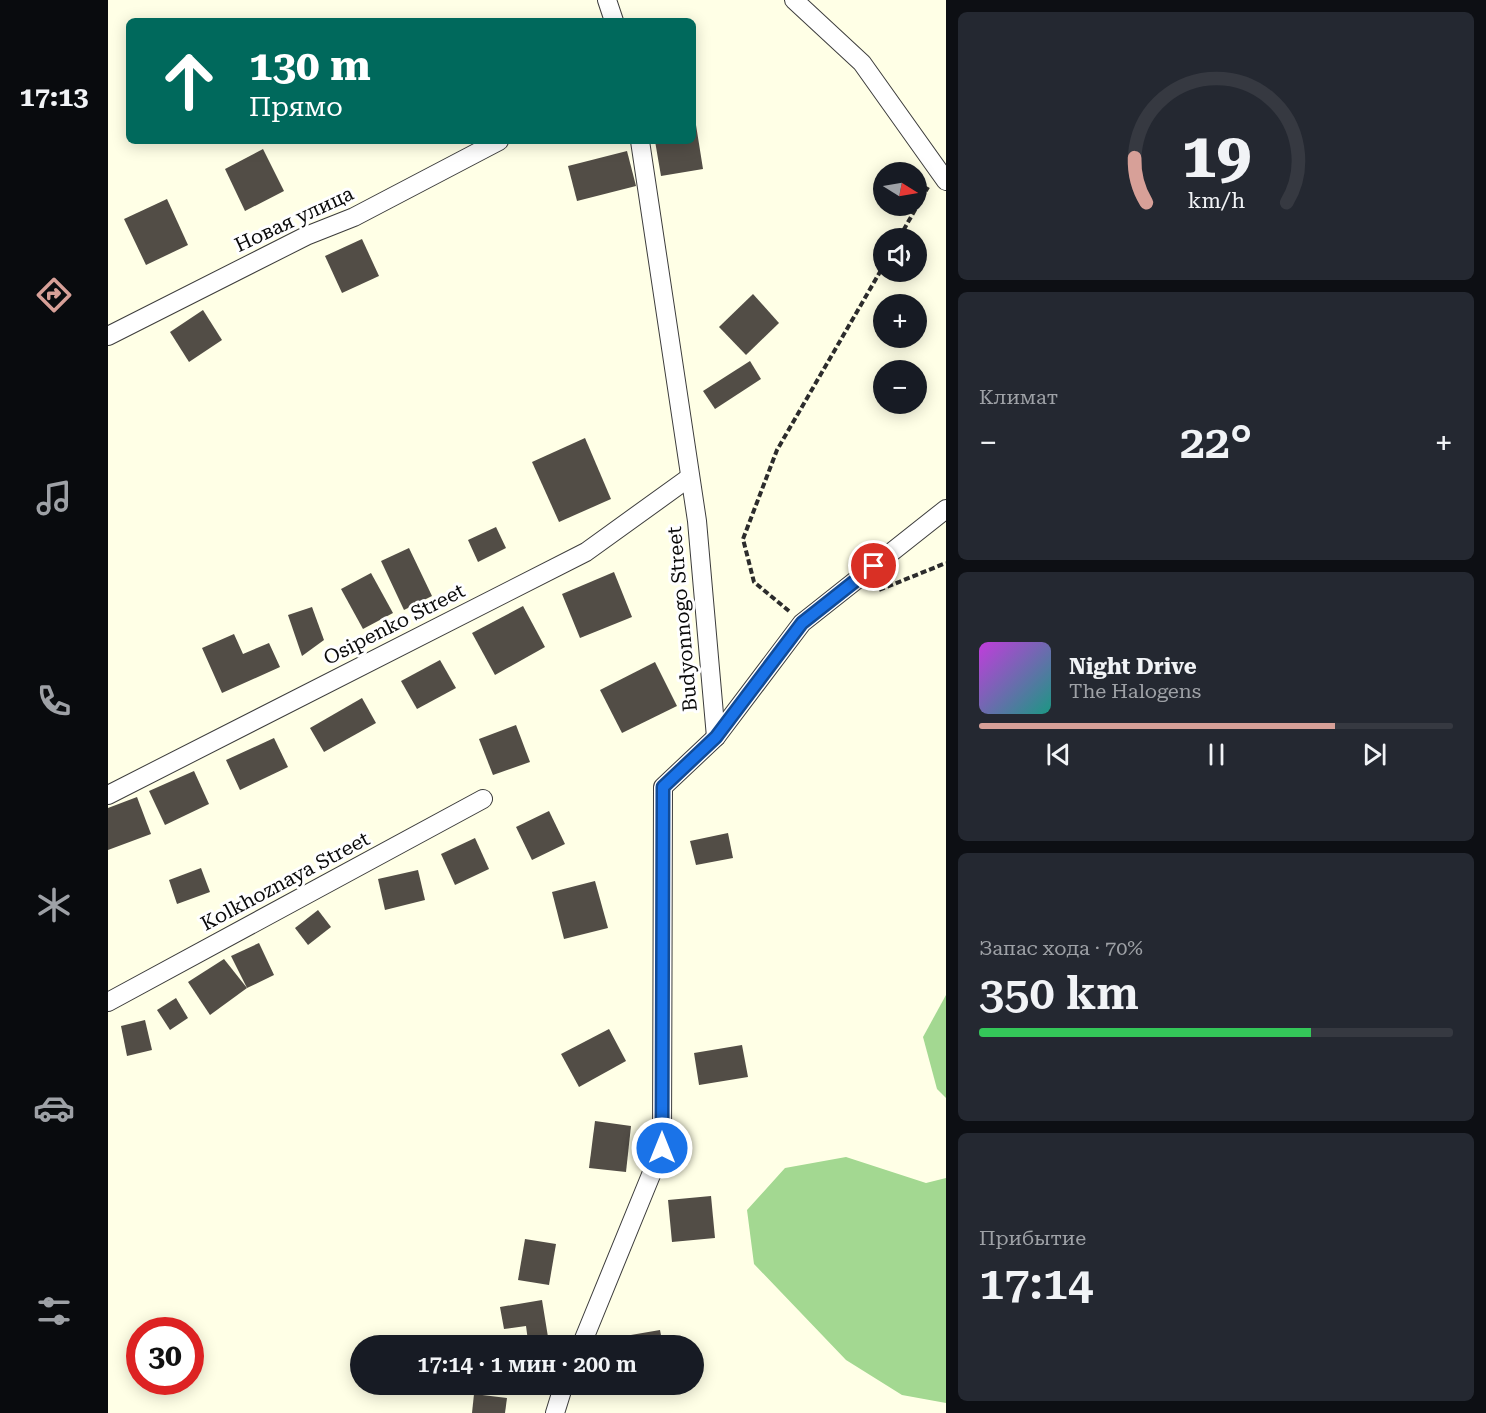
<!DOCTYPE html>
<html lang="ru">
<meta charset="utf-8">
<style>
:root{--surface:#171b24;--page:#242831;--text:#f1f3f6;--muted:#9ea1a6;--line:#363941;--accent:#d7a098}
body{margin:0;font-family:"Roboto Serif",serif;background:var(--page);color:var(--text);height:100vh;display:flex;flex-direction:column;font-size:22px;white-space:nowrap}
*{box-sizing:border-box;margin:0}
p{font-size:20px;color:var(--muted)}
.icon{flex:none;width:33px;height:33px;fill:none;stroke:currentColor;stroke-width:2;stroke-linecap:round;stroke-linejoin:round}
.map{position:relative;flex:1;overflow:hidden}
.side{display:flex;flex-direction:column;gap:12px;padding:12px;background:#0d0f14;width:540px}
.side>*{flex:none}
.hud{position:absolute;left:18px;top:18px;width:570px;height:126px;border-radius:9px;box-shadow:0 3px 15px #0003;background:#00695c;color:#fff;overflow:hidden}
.needle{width:39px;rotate:101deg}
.fabs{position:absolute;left:765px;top:162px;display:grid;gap:12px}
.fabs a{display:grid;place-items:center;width:54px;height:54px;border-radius:50%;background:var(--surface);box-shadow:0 3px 15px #0003;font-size:30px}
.speed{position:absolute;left:18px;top:1317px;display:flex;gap:12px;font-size:30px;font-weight:700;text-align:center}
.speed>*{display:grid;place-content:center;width:78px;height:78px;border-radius:50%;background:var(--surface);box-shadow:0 3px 15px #0003;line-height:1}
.speed .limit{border:9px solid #d22;background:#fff;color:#111}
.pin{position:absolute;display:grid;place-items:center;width:51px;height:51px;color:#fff;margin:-26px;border:3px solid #fff;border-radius:50%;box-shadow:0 2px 6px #0007}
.me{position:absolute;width:66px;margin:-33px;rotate:0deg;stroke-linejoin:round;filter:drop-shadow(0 0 4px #0008)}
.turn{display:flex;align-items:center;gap:21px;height:126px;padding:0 24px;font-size:27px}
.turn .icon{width:78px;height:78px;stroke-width:2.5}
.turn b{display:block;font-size:42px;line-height:51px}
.big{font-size:45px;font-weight:600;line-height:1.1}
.side .tile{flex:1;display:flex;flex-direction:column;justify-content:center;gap:9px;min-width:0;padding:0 21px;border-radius:9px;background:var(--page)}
.side .dial{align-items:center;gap:0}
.dial svg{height:156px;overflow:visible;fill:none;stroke:var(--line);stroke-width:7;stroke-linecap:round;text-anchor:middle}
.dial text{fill:var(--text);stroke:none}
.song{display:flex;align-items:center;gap:18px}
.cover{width:72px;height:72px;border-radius:9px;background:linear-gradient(135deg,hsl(290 70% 55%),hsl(170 70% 35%))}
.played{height:6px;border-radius:3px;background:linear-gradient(90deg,var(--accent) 75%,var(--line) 75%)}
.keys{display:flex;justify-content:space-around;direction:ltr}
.heat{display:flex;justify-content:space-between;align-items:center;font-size:33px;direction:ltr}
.charge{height:9px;border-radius:4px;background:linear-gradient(90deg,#34c759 70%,var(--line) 0)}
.trip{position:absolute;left:242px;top:1335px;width:354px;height:60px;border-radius:30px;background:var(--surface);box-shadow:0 3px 15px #0003;font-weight:600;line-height:60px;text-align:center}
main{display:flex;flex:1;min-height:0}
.dock{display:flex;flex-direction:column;width:108px;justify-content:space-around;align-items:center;background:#090b0e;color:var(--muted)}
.dock .icon{width:42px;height:42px}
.dock .current{color:var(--accent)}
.dock b{font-size:27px;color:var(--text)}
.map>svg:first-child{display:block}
.forest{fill:#a3d891}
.building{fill:#524d46}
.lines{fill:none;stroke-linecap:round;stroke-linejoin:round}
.minor-casing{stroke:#3d3d3d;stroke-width:20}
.path{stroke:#2c2c2c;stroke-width:4;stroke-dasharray:6 3;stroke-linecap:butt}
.minor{stroke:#fff;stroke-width:18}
.route-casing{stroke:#114b97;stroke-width:15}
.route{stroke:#1a73e8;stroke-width:10}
.labels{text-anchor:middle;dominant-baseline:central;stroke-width:6;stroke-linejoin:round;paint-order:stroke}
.street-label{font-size:20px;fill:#0a0a0a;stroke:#fff}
</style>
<main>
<nav class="dock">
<b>17:13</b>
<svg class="icon current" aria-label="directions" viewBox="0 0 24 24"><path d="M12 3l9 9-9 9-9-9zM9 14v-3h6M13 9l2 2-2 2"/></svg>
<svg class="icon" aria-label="music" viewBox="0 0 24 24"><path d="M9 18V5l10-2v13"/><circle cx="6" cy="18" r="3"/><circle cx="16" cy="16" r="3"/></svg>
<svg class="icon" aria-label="phone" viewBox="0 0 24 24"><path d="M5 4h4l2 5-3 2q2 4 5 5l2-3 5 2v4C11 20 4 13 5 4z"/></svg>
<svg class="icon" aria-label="climate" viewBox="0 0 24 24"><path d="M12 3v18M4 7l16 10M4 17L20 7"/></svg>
<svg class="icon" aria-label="car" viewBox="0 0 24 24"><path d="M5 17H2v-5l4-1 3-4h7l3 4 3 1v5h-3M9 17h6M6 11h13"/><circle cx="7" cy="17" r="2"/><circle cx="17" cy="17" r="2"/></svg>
<svg class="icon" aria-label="filters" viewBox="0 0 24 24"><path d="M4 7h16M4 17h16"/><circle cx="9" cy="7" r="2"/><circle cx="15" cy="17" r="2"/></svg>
</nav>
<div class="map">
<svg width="838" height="1413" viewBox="0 0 838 1413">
<rect width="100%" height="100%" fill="#ffffe6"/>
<!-- forest -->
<g class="forest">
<path d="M838,995V1098L829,1089L815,1037Z"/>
<path d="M738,1157L818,1183L838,1178V1403L794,1395L738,1360L646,1264L639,1210L677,1168Z"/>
</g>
<!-- building -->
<g class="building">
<path d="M588,125L595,169L553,176L547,141H585V126Z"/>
<path d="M155,149L176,191L137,211L117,169Z"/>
<path d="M519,151L528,186L469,201L460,166Z"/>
<path d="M59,199L80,245L38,265L16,219Z"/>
<path d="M254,239L271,276L234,293L217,256Z"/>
<path d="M645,294L671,323L638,355L611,327Z"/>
<path d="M95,310L114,340L81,362L62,332Z"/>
<path d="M642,361L653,379L607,409L595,391Z"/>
<path d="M477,438L503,499L451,522L424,462Z"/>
<path d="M388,527L398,548L370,562L360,540Z"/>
<path d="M301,548L324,596L296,610L273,561Z"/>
<path d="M506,572L524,617L472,638L454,594Z"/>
<path d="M263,573L285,613L255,629L233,589Z"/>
<path d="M415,606L437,647L387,675L364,633Z"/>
<path d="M204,607L216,640L194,656L180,615Z"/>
<path d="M126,634L135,654L161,643L172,667L114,693L94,648Z"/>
<path d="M332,660L348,688L309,709L293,681Z"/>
<path d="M547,662L569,706L514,733L492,690Z"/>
<path d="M254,698L268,723L216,752L202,728Z"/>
<path d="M408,725L422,762L385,775L371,739Z"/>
<path d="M166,738L180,767L132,790L118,760Z"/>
<path d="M86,771L101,804L57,825L41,791Z"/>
<path d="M29,797L43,834L0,850V808Z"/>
<path d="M441,811L457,844L424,860L408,827Z"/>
<path d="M620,833L625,858L588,865L582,841Z"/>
<path d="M367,838L381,869L347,885L333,854Z"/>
<path d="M93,868L102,892L69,904L61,880Z"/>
<path d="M310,870L317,900L277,910L270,879Z"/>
<path d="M487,881L500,928L456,939L444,892Z"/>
<path d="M210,910L223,927L200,945L187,928Z"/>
<path d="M151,943L166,975L139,988L123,956Z"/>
<path d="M116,959L139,988L102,1015L80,982Z"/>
<path d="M68,998L80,1018L62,1030L49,1010Z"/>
<path d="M37,1020L44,1050L19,1056L13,1026Z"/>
<path d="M501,1029L518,1061L471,1087L453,1054Z"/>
<path d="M634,1045L640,1077L591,1085L586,1053Z"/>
<path d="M487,1121L523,1126L518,1172L481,1168Z"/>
<path d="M603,1196L607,1238L564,1242L560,1200Z"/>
<path d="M417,1239L448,1244L441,1285L410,1280Z"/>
<path d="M434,1300L440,1337L420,1341L418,1326L396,1329L392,1307Z"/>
<path d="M552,1330L555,1346H519L517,1336Z"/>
<path d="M366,1394L399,1398L397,1413H364Z"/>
</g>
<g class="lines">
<defs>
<g id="minor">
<path d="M499,0L506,21"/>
<path d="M686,0L754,63L838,181"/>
<path d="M532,141L589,521L608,737"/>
<path d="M0,336L198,236L246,217L391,141"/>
<path d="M0,795L478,552L582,477"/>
<path d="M0,1002L375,799"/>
<path d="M473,1346L554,1148L555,787L608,737L694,623L838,509"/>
<path d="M447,1413L456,1384"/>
</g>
</defs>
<!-- minor casing -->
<use href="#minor" class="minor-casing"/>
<!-- path -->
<g class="path">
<path d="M791,238L820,187"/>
<path d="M771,590L838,563"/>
<path d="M681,611L646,582L635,539L669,450L776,265"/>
</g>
<!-- minor -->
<use href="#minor" class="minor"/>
</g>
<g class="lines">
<defs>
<path id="route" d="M554,1148L555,787L608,737L694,623L766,566"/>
</defs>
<!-- route casing -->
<use href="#route" class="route-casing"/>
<!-- route -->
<use href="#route" class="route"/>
</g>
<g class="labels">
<!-- street labels -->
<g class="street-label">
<text transform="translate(186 219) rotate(-25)">Новая улица</text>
<text transform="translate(574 619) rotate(-95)">Budyonnogo Street</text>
<text transform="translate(286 624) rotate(-27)">Osipenko Street</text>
<text transform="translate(177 881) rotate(-28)">Kolkhoznaya Street</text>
</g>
</g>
</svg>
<div class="fabs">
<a><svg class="needle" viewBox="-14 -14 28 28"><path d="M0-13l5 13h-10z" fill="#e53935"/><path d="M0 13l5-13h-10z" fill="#9ea1a6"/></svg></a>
<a><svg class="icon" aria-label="sound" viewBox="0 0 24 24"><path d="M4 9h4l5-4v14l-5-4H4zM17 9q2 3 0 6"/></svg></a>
<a>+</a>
<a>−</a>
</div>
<div class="speed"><div class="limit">30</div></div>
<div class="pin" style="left:766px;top:566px;background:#d93025"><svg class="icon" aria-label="arrive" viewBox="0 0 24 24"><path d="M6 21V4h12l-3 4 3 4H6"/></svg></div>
<svg class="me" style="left:554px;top:1148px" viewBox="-20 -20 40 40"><circle r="17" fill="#1a73e8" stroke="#fff" stroke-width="3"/><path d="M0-11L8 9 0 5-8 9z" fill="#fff"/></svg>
<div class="trip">17:14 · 1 мин · 200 m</div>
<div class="hud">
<div class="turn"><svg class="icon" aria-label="ahead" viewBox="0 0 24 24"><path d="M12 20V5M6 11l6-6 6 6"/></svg><div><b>130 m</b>Прямо</div></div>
</div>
</div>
<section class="side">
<div class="tile dial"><svg viewBox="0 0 100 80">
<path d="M14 69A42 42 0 1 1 86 69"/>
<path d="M14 69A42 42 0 0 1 8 46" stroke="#d7a098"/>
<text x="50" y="56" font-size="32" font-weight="700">19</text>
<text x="50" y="72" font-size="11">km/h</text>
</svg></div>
<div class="tile"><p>Климат</p>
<div class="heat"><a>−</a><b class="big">22°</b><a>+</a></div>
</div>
<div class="tile">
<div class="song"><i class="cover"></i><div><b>Night Drive</b><p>The Halogens</p></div></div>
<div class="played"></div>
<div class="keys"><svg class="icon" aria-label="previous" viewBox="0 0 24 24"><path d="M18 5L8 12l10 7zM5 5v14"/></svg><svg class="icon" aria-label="pause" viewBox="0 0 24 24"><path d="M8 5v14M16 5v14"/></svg><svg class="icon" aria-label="next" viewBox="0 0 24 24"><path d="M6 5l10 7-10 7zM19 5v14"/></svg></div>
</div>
<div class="tile"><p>Запас хода · 70%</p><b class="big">350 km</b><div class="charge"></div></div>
<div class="tile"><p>Прибытие</p><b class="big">17:14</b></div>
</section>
</main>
